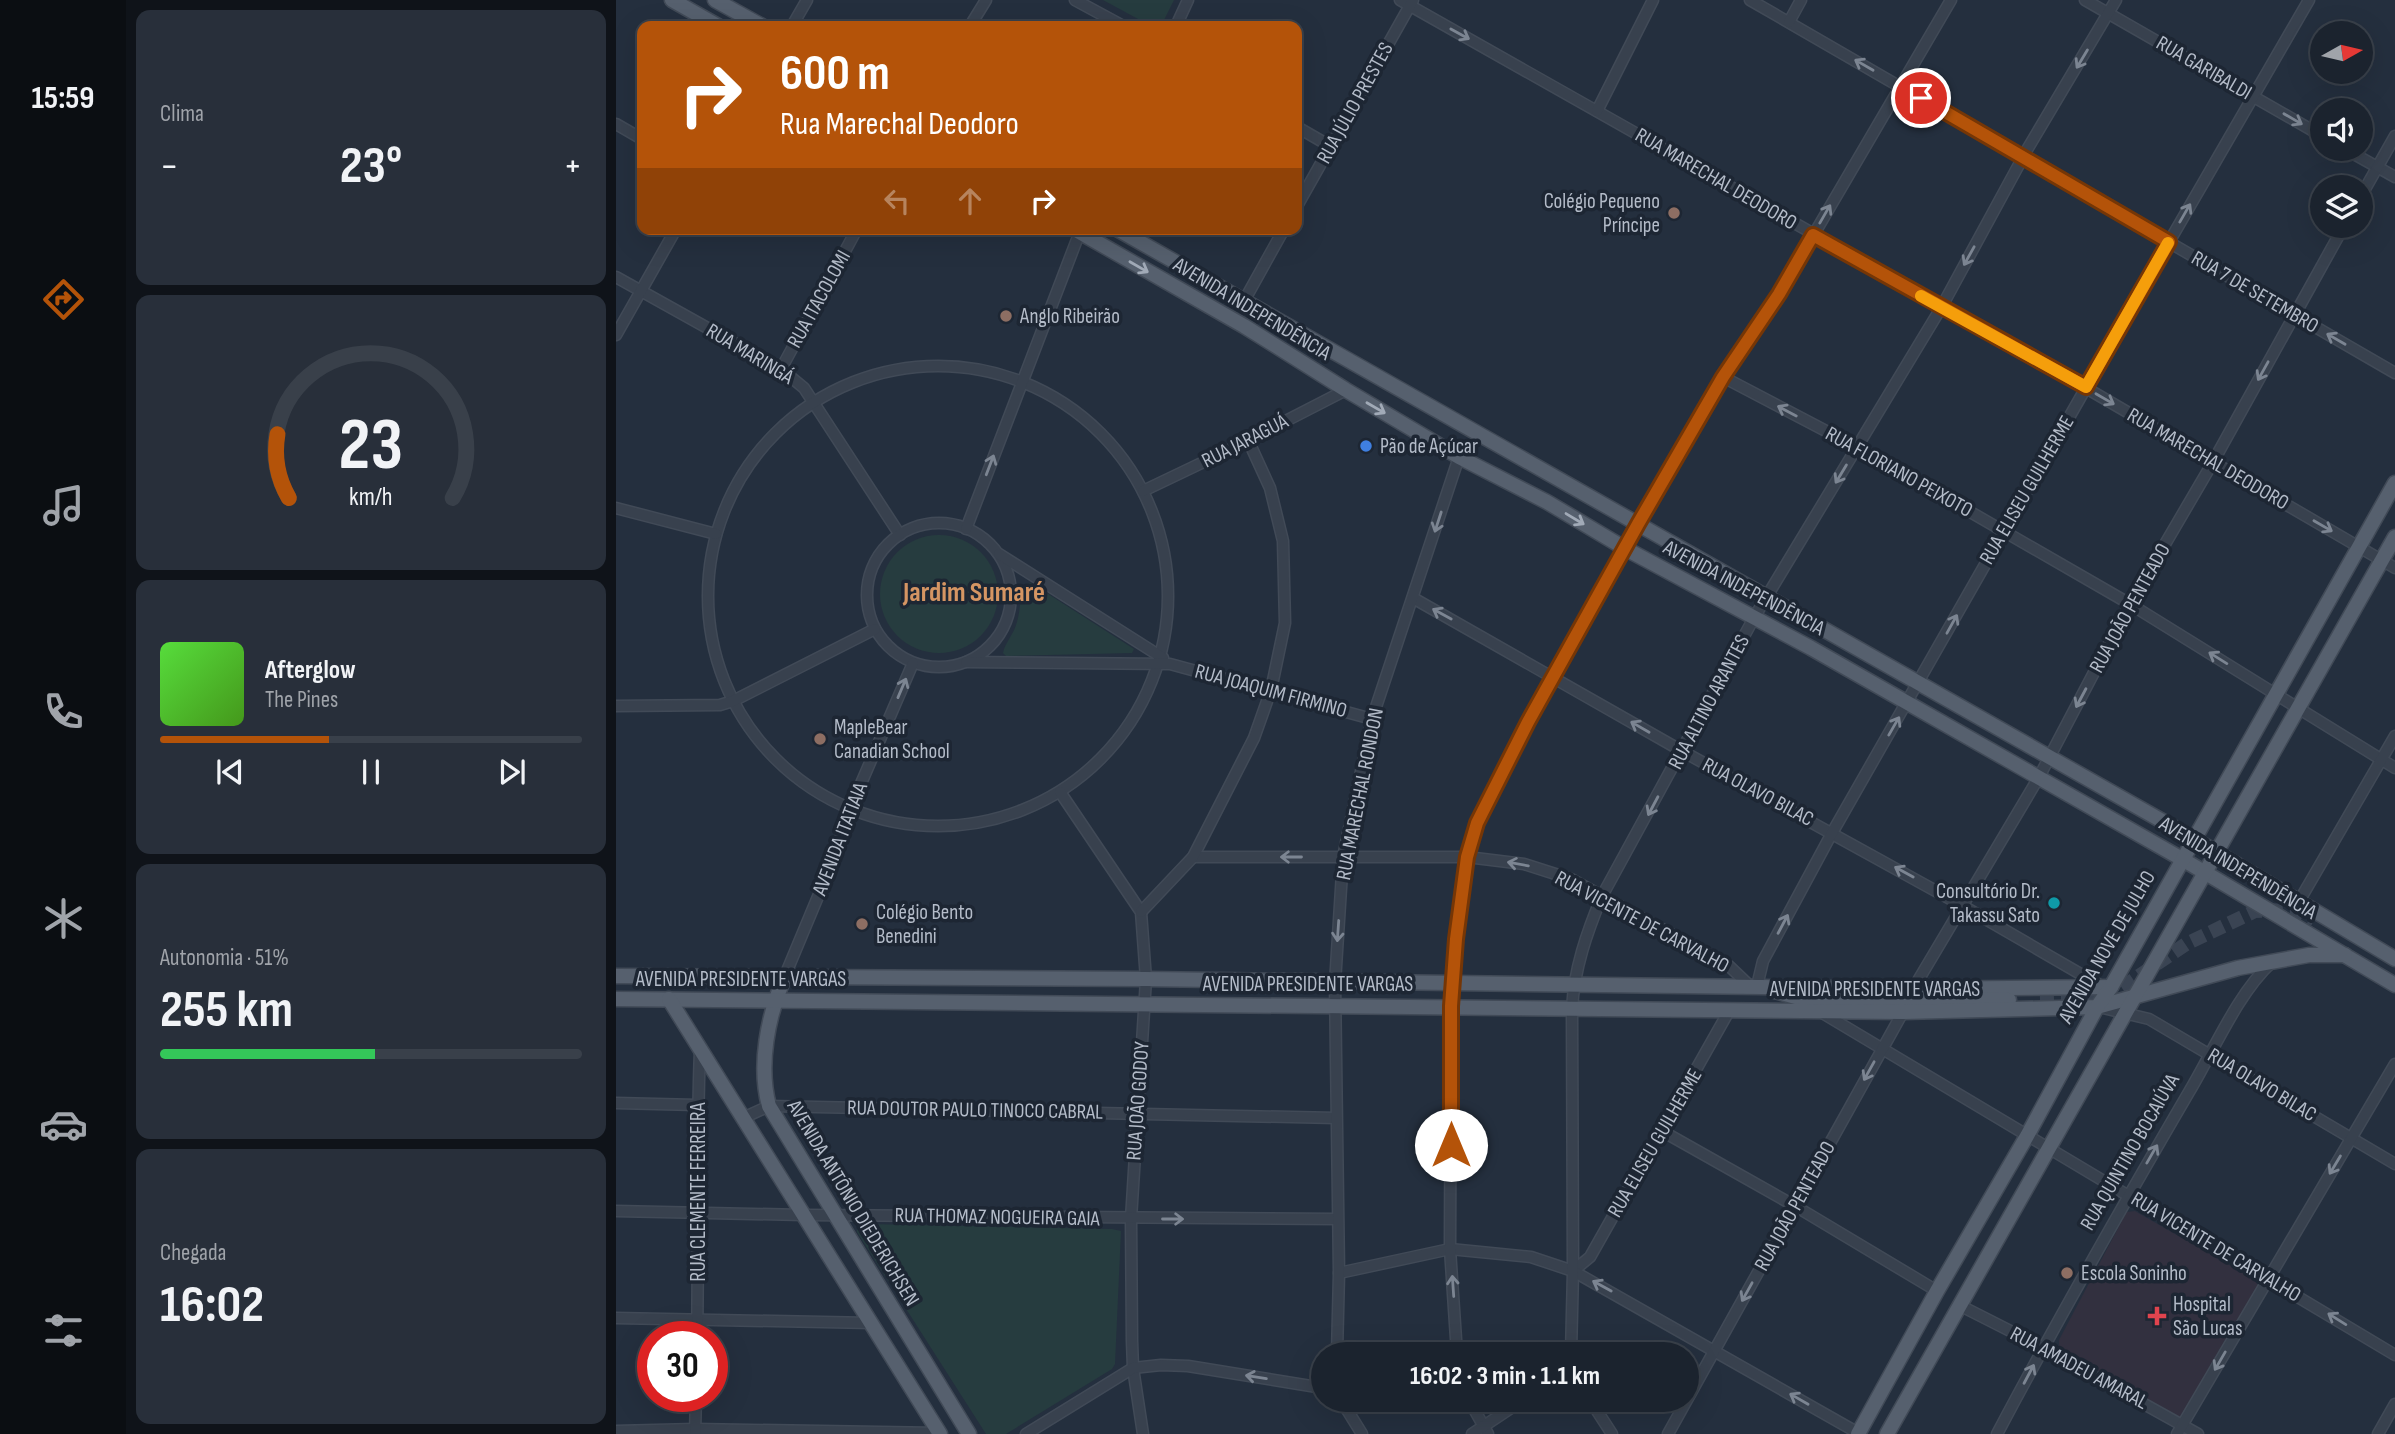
<!DOCTYPE html>
<html lang="pt">
<meta charset="utf-8">
<style>
:root{--surface:#1b232e;--page:#282f3a;--text:#f1f3f6;--muted:#a0a4aa;--line:#39404a;--accent:#b45309}
body{margin:0;font-family:"Sofia Sans Condensed",sans-serif;background:var(--page);color:var(--text);height:100vh;display:flex;flex-direction:column;font-size:26px;white-space:nowrap}
*{box-sizing:border-box;margin:0}
p{font-size:23px;color:var(--muted)}
.icon{flex:none;width:38px;height:38px;fill:none;stroke:currentColor;stroke-width:2;stroke-linecap:round;stroke-linejoin:round}
.map{position:relative;flex:1;overflow:hidden}
.drawer{display:flex;flex-direction:column;gap:10px;padding:10px;background:#0f1319;width:490px}
.drawer>*{flex:none}
.hud{position:absolute;left:21px;top:21px;width:665px;height:214px;border-radius:14px;box-shadow:0 7px 28px #0002,0 0 0 2px var(--line);background:#b45309;color:#fff;overflow:hidden}
.needle{width:46px;rotate:82deg}
.fabs{position:absolute;left:1694px;top:21px;display:grid;gap:14px}
.fabs a{display:grid;place-items:center;width:63px;height:63px;border-radius:50%;background:var(--surface);box-shadow:0 7px 28px #0002,0 0 0 2px var(--line);font-size:35px}
.speed{position:absolute;left:21px;top:1321px;display:flex;gap:14px;font-size:35px;font-weight:700;text-align:center}
.speed>*{display:grid;place-content:center;width:91px;height:91px;border-radius:50%;background:var(--surface);box-shadow:0 7px 28px #0002,0 0 0 2px var(--line);line-height:1}
.speed .limit{border:10px solid #d22;background:#fff;color:#111}
.pin{position:absolute;display:grid;place-items:center;width:60px;height:60px;color:#fff;margin:-30px;border:4px solid #fff;border-radius:50%;box-shadow:0 2px 7px #0007}
.me{position:absolute;width:77px;margin:-38px;rotate:0deg;stroke-linejoin:round;filter:drop-shadow(0 0 5px #0008)}
.turn{display:flex;align-items:center;gap:24px;height:147px;padding:0 28px;font-size:32px}
.turn .icon{width:91px;height:91px;stroke-width:2.5}
.turn b{display:block;font-size:49px;line-height:60px}
.lanes{display:flex;align-items:center;height:66px;padding:0 28px;background:#0003;justify-content:center;gap:35px;direction:ltr}
.lanes .off{opacity:.35}
.big{font-size:52px;font-weight:700;line-height:1.1}
.drawer .widget{flex:1;display:flex;flex-direction:column;justify-content:center;gap:10px;min-width:0;padding:0 24px;border-radius:14px;background:var(--page)}
.drawer .dial{align-items:center;gap:0}
.dial svg{height:182px;overflow:visible;fill:none;stroke:var(--line);stroke-width:7;stroke-linecap:round;text-anchor:middle}
.dial text{fill:var(--text);stroke:none}
.song{display:flex;align-items:center;gap:21px}
.cover{width:84px;height:84px;border-radius:10px;background:linear-gradient(135deg,hsl(110 70% 55%),hsl(100 70% 35%))}
.played{height:7px;border-radius:4px;background:linear-gradient(90deg,var(--accent) 40%,var(--line) 40%)}
.keys{display:flex;justify-content:space-around;direction:ltr}
.heat{display:flex;justify-content:space-between;align-items:center;font-size:38px;direction:ltr}
.charge{height:10px;border-radius:5px;background:linear-gradient(90deg,#34c759 51%,var(--line) 0)}
.trip{position:absolute;left:695px;top:1342px;width:388px;height:70px;border-radius:35px;background:var(--surface);box-shadow:0 7px 28px #0002,0 0 0 2px var(--line);font-weight:700;line-height:70px;text-align:center}
main{display:flex;flex:1;min-height:0}
.tabs{display:flex;flex-direction:column;width:126px;justify-content:space-around;align-items:center;background:#0b0e12;color:var(--muted)}
.tabs .icon{width:49px;height:49px}
.tabs .on{color:var(--accent)}
.tabs b{font-size:32px;color:var(--text)}
.map>svg:first-child{display:block}
.medical{fill:#32303f}
.park{fill:#263c3f}
.lines{fill:none;stroke-linecap:round;stroke-linejoin:round}
.major-tunnel{stroke:#3a4453;stroke-width:14;stroke-dasharray:14 7;stroke-linecap:butt}
.minor-casing{stroke:#414a57;stroke-width:13}
.major-casing{stroke:#414a57;stroke-width:17}
.minor{stroke:#38414e;stroke-width:10}
.major{stroke:#56606e;stroke-width:14}
.oneway{stroke:#7c8592}
.oneway2{stroke:#a1aab7}
.route-casing{stroke:#753606;stroke-width:18}
.route{stroke:#b45309;stroke-width:12}
.slow{stroke:#f59e0b;stroke-width:12}
.education-dot{fill:#8d6e63;stroke:#1d2633;stroke-width:2.5}
.shop-dot{fill:#3f7fe0;stroke:#1d2633;stroke-width:2.5}
.culture-dot{fill:#0f9aa8;stroke:#1d2633;stroke-width:2.5}
.health-dot{fill:#e0444e;stroke:#1d2633;stroke-width:2.5}
.labels{text-anchor:middle;dominant-baseline:central;stroke-width:7;stroke-linejoin:round;paint-order:stroke}
.street-label{font-size:21px;fill:#b4bcc9;stroke:#1d2633}
.poi-label{font-size:21px;fill:#b4bcc9;stroke:#1d2633;text-anchor:start}
.district-label{font-size:28px;font-weight:bold;fill:#d59563;stroke:#1d2633}
</style>
<main>
<nav class="tabs">
<b>15:59</b>
<svg class="icon on" aria-label="directions" viewBox="0 0 24 24"><path d="M12 3l9 9-9 9-9-9zM9 14v-3h6M13 9l2 2-2 2"/></svg>
<svg class="icon" aria-label="music" viewBox="0 0 24 24"><path d="M9 18V5l10-2v13"/><circle cx="6" cy="18" r="3"/><circle cx="16" cy="16" r="3"/></svg>
<svg class="icon" aria-label="phone" viewBox="0 0 24 24"><path d="M5 4h4l2 5-3 2q2 4 5 5l2-3 5 2v4C11 20 4 13 5 4z"/></svg>
<svg class="icon" aria-label="climate" viewBox="0 0 24 24"><path d="M12 3v18M4 7l16 10M4 17L20 7"/></svg>
<svg class="icon" aria-label="car" viewBox="0 0 24 24"><path d="M5 17H2v-5l4-1 3-4h7l3 4 3 1v5h-3M9 17h6M6 11h13"/><circle cx="7" cy="17" r="2"/><circle cx="17" cy="17" r="2"/></svg>
<svg class="icon" aria-label="filters" viewBox="0 0 24 24"><path d="M4 7h16M4 17h16"/><circle cx="9" cy="7" r="2"/><circle cx="15" cy="17" r="2"/></svg>
</nav>
<section class="drawer">
<div class="widget"><p>Clima</p>
<div class="heat"><a>−</a><b class="big">23°</b><a>+</a></div>
</div>
<div class="widget dial"><svg viewBox="0 0 100 80">
<path d="M14 69A42 42 0 1 1 86 69"/>
<path d="M14 69A42 42 0 0 1 9 41" stroke="#b45309"/>
<text x="50" y="56" font-size="32" font-weight="700">23</text>
<text x="50" y="72" font-size="11">km/h</text>
</svg></div>
<div class="widget">
<div class="song"><i class="cover"></i><div><b>Afterglow</b><p>The Pines</p></div></div>
<div class="played"></div>
<div class="keys"><svg class="icon" aria-label="previous" viewBox="0 0 24 24"><path d="M18 5L8 12l10 7zM5 5v14"/></svg><svg class="icon" aria-label="pause" viewBox="0 0 24 24"><path d="M8 5v14M16 5v14"/></svg><svg class="icon" aria-label="next" viewBox="0 0 24 24"><path d="M6 5l10 7-10 7zM19 5v14"/></svg></div>
</div>
<div class="widget"><p>Autonomia · 51%</p><b class="big">255 km</b><div class="charge"></div></div>
<div class="widget"><p>Chegada</p><b class="big">16:02</b></div>
</section>
<div class="map">
<svg width="1779" height="1434" viewBox="0 0 1779 1434">
<rect width="100%" height="100%" fill="#242f3e"/>
<!-- medical -->
<path class="medical" d="M1519,1211L1636,1278L1642,1285V1289L1566,1417L1563,1418L1447,1354L1443,1350V1340L1509,1215L1511,1212Z"/>
<!-- park -->
<g class="park">
<path d="M487,0H558L545,26H535Z"/>
<circle cx="323" cy="594" r="59"/>
<path d="M415,583L518,649L516,653L390,656L387,653C389,643 397,635 400,625C405,612 403,597 409,584Z"/>
<path d="M249,1224L496,1229L505,1231L499,1364L496,1369L390,1434H370L241,1232V1226Z"/>
</g>
<g class="lines">
<!-- major-tunnel -->
<path class="major-tunnel" d="M1424,1000L1466,999L1498,993L1570,944L1639,911L1675,910L1698,919"/>
<defs>
<g id="minor">
<path d="M459,0L507,26"/>
<path d="M784,0L1458,381L1779,568"/>
<path d="M1134,0L1779,373"/>
<path d="M1469,0L1706,136"/>
<path d="M1173,22L1185,0"/>
<path d="M176,26L191,0"/>
<path d="M354,26L370,0"/>
<path d="M560,26L572,0"/>
<path d="M981,111L1037,0"/>
<path d="M0,124L26,139"/>
<path d="M681,127L714,146"/>
<path d="M1729,149L1779,177"/>
<path d="M1745,196L1779,136"/>
<path d="M681,206L797,0"/>
<path d="M0,277L165,369L188,388L284,535"/>
<path d="M628,301L668,229"/>
<path d="M0,335L60,229"/>
<circle cx="322" cy="596" r="230"/>
<path d="M165,369L241,229"/>
<path d="M1107,377L1252,453L1514,604L1779,768"/>
<path d="M527,491L619,447L730,390"/>
<path d="M0,508L100,534"/>
<circle cx="323" cy="595" r="72"/>
<path d="M350,529L465,229"/>
<path d="M383,554L547,658"/>
<path d="M797,598L1066,751L1347,906L1487,987"/>
<path d="M350,662L554,664L756,719"/>
<path d="M0,706L104,705L117,701L259,629"/>
<path d="M444,792L525,912L530,979L515,1219L516,1341L517,1368L527,1434"/>
<path d="M577,857H851L908,864L955,879L1113,966L1134,986"/>
<path d="M1682,903L1779,736"/>
<path d="M525,912L577,857L638,738L655,690L669,623L667,541L654,488L632,440"/>
<path d="M168,978L216,863L234,809L297,663"/>
<path d="M1141,986L1147,961L1216,833L1553,242L1693,0"/>
<path d="M1297,989L1423,777L1514,604L1597,462L1728,226"/>
<path d="M1483,1007L1533,1019L1779,1164"/>
<path d="M1203,1011L1779,1355"/>
<path d="M0,1103L81,1105"/>
<path d="M127,1118L153,1106L720,1118"/>
<path d="M1046,1131L1179,1206L1321,1291"/>
<path d="M0,1211L187,1215L721,1219"/>
<path d="M957,1271L974,1257L1113,1011"/>
<path d="M723,1273L834,1249L915,1257L957,1271L1244,1434"/>
<path d="M1343,1305L1420,1344L1582,1434"/>
<path d="M0,1318L256,1323"/>
<path d="M81,1337C83,1241 80,1145 84,1050"/>
<path d="M721,1354L723,1273L719,983L727,857L756,719L843,457"/>
<path d="M841,1354L834,1249L835,1006L845,893L851,857L861,823L912,722L1107,377L1163,294L1335,0"/>
<path d="M955,1354L957,1271L956,1009C958,969 971,932 986,896L1139,616L1325,308L1412,148L1500,0"/>
<path d="M725,1400L746,1434"/>
<path d="M853,1400L872,1434"/>
<path d="M974,1400L996,1434"/>
<path d="M0,1431L79,1429L324,1433"/>
<path d="M79,1434L80,1396"/>
<path d="M410,1434L517,1368L545,1365L572,1366L707,1388"/>
<path d="M856,1434L907,1400"/>
<path d="M1052,1434L1287,1012"/>
<path d="M1381,1434C1442,1319 1507,1205 1573,1092C1597,1052 1622,993 1655,963"/>
<path d="M1561,1434L1779,1064"/>
<path d="M1762,1434L1779,1404"/>
</g>
<g id="major">
<path d="M56,0L102,26"/>
<path d="M99,0L146,26"/>
<path d="M458,229L628,326L730,390L843,457L931,502L1010,549L1195,648L1566,859L1779,985"/>
<path d="M501,229L1578,839L1779,959"/>
<path d="M0,976L530,979L1297,989L1495,987"/>
<path d="M168,978C152,1016 142,1065 153,1106L353,1434"/>
<path d="M1159,991L1183,998L1393,1000"/>
<path d="M0,999L1287,1012L1481,1007L1622,968L1693,955H1729"/>
<path d="M53,999L324,1434"/>
<path d="M1242,1434L1321,1291L1411,1136L1481,1007L1495,987L1779,483"/>
<path d="M1271,1434L1779,537"/>
</g>
</defs>
<!-- minor casing -->
<use href="#minor" class="minor-casing"/>
<!-- major casing -->
<use href="#major" class="major-casing"/>
<!-- minor -->
<use href="#minor" class="minor"/>
<!-- major -->
<use href="#major" class="major"/>
</g>
<!-- one-way arrows -->
<defs><path id="oneway-shaft" d="M-6 0H5M1.5-3L5.5 0L1.5 3" fill="none" stroke-width="1.6" stroke-linecap="round" stroke-linejoin="round" transform="scale(1.75)"/></defs>
<g class="oneway">
<use href="#oneway-shaft" transform="translate(844 34) rotate(29)"/>
<use href="#oneway-shaft" transform="translate(1466 59) rotate(121)"/>
<use href="#oneway-shaft" transform="translate(1248 65) rotate(-150)"/>
<use href="#oneway-shaft" transform="translate(1677 119) rotate(30)"/>
<use href="#oneway-shaft" transform="translate(1569 213) rotate(-60)"/>
<use href="#oneway-shaft" transform="translate(1209 214) rotate(-60)"/>
<use href="#oneway-shaft" transform="translate(1353 256) rotate(119)"/>
<use href="#oneway-shaft" transform="translate(1720 339) rotate(-150)"/>
<use href="#oneway-shaft" transform="translate(1647 371) rotate(119)"/>
<use href="#oneway-shaft" transform="translate(1489 399) rotate(30)"/>
<use href="#oneway-shaft" transform="translate(1171 411) rotate(-152)"/>
<use href="#oneway-shaft" transform="translate(374 465) rotate(-69)"/>
<use href="#oneway-shaft" transform="translate(1225 474) rotate(121)"/>
<use href="#oneway-shaft" transform="translate(822 522) rotate(108)"/>
<use href="#oneway-shaft" transform="translate(1707 526) rotate(30)"/>
<use href="#oneway-shaft" transform="translate(826 614) rotate(-151)"/>
<use href="#oneway-shaft" transform="translate(1336 624) rotate(-61)"/>
<use href="#oneway-shaft" transform="translate(1602 658) rotate(-148)"/>
<use href="#oneway-shaft" transform="translate(286 688) rotate(-67)"/>
<use href="#oneway-shaft" transform="translate(1465 698) rotate(118)"/>
<use href="#oneway-shaft" transform="translate(1278 726) rotate(-60)"/>
<use href="#oneway-shaft" transform="translate(1024 727) rotate(-150)"/>
<use href="#oneway-shaft" transform="translate(1037 806) rotate(118)"/>
<use href="#oneway-shaft" transform="translate(675 857) rotate(180)"/>
<use href="#oneway-shaft" transform="translate(902 864) rotate(-170)"/>
<use href="#oneway-shaft" transform="translate(1288 872) rotate(-151)"/>
<use href="#oneway-shaft" transform="translate(1167 924) rotate(-62)"/>
<use href="#oneway-shaft" transform="translate(722 931) rotate(94)"/>
<use href="#oneway-shaft" transform="translate(1253 1071) rotate(119)"/>
<use href="#oneway-shaft" transform="translate(1536 1154) rotate(-60)"/>
<use href="#oneway-shaft" transform="translate(1719 1165) rotate(121)"/>
<use href="#oneway-shaft" transform="translate(557 1219)"/>
<use href="#oneway-shaft" transform="translate(837 1286) rotate(-94)"/>
<use href="#oneway-shaft" transform="translate(986 1286) rotate(-151)"/>
<use href="#oneway-shaft" transform="translate(1131 1292) rotate(119)"/>
<use href="#oneway-shaft" transform="translate(1721 1319) rotate(-148)"/>
<use href="#oneway-shaft" transform="translate(1604 1361) rotate(120)"/>
<use href="#oneway-shaft" transform="translate(1413 1374) rotate(-62)"/>
<use href="#oneway-shaft" transform="translate(640 1377) rotate(-171)"/>
<use href="#oneway-shaft" transform="translate(1183 1399) rotate(-150)"/>
</g>
<g class="oneway2">
<use href="#oneway-shaft" transform="translate(523 267) rotate(30)"/>
<use href="#oneway-shaft" transform="translate(760 408) rotate(30)"/>
<use href="#oneway-shaft" transform="translate(959 519) rotate(31)"/>
</g>
<g class="lines">
<defs>
<path id="route" d="M835,1145V1006L840,939L851,857L861,823L912,722L1022,524L1107,377L1163,294L1197,235L1470,387L1553,242L1305,98"/>
</defs>
<!-- route casing -->
<use href="#route" class="route-casing"/>
<!-- route -->
<use href="#route" class="route"/>
<!-- slow -->
<path class="slow" d="M1305,296L1470,387L1552,243"/>
</g>
<!-- markers -->
<g class="education-dot">
<circle cx="1058" cy="213" r="7"/>
<circle cx="390" cy="316" r="7"/>
<circle cx="204" cy="739" r="7"/>
<circle cx="246" cy="924" r="7"/>
<circle cx="1451" cy="1273" r="7"/>
</g>
<circle class="shop-dot" cx="750" cy="446" r="7"/>
<circle class="culture-dot" cx="1438" cy="903" r="7"/>
<path class="health-dot" d="M1537.5 1305.5h7v7h7v7h-7v7h-7v-7h-7v-7h7z"/>
<g class="labels">
<!-- street labels -->
<g class="street-label">
<text transform="translate(1588 68) rotate(30)">RUA GARIBALDI</text>
<text transform="translate(739 103) rotate(-61)">RUA JÚLIO PRESTES</text>
<text transform="translate(1100 179) rotate(30)">RUA MARECHAL DEODORO</text>
<text transform="translate(1639 292) rotate(30)">RUA 7 DE SETEMBRO</text>
<text transform="translate(203 299) rotate(-61)">RUA ITACOLOMI</text>
<text transform="translate(636 309) rotate(31)">AVENIDA INDEPENDÊNCIA</text>
<text transform="translate(134 354) rotate(31)">RUA MARINGÁ</text>
<text transform="translate(629 441) rotate(-27)">RUA JARAGUÁ</text>
<text transform="translate(1592 459) rotate(30)">RUA MARECHAL DEODORO</text>
<text transform="translate(1283 472) rotate(29)">RUA FLORIANO PEIXOTO</text>
<text transform="translate(1411 490) rotate(-60)">RUA ELISEU GUILHERME</text>
<text transform="translate(1128 588) rotate(28)">AVENIDA INDEPENDÊNCIA</text>
<text transform="translate(1514 608) rotate(-61)">RUA JOÃO PENTEADO</text>
<text transform="translate(655 691) rotate(15)">RUA JOAQUIM FIRMINO</text>
<text transform="translate(1093 702) rotate(-62)">RUA ALTINO ARANTES</text>
<text transform="translate(1142 792) rotate(28)">RUA OLAVO BILAC</text>
<text transform="translate(744 794) rotate(-79)">RUA MARECHAL RONDON</text>
<text transform="translate(224 839) rotate(-69)">AVENIDA ITATIAIA</text>
<text transform="translate(1622 868) rotate(31)">AVENIDA INDEPENDÊNCIA</text>
<text transform="translate(1026 922) rotate(28)">RUA VICENTE DE CARVALHO</text>
<text transform="translate(1491 947) rotate(-60)">AVENIDA NOVE DE JULHO</text>
<text x="125" y="979">AVENIDA PRESIDENTE VARGAS</text>
<text x="692" y="984">AVENIDA PRESIDENTE VARGAS</text>
<text x="1259" y="989">AVENIDA PRESIDENTE VARGAS</text>
<text transform="translate(1646 1085) rotate(31)">RUA OLAVO BILAC</text>
<text transform="translate(522 1101) rotate(-86)">RUA JOÃO GODOY</text>
<text transform="translate(359 1110) rotate(1)">RUA DOUTOR PAULO TINOCO CABRAL</text>
<text transform="translate(1039 1143) rotate(-60)">RUA ELISEU GUILHERME</text>
<text transform="translate(1514 1152) rotate(-60)">RUA QUINTINO BOCAIÚVA</text>
<text transform="translate(82 1192) rotate(-90)">RUA CLEMENTE FERREIRA</text>
<text transform="translate(237 1203) rotate(59)">AVENIDA ANTÔNIO DIEDERICHSEN</text>
<text transform="translate(1179 1206) rotate(-61)">RUA JOÃO PENTEADO</text>
<text transform="translate(381 1217) rotate(1)">RUA THOMAZ NOGUEIRA GAIA</text>
<text transform="translate(1600 1247) rotate(31)">RUA VICENTE DE CARVALHO</text>
<text transform="translate(1463 1368) rotate(28)">RUA AMADEU AMARAL</text>
</g>
<!-- poi labels -->
<g class="poi-label">
<text x="1044" y="201" text-anchor="end">Colégio Pequeno<tspan x="1044" dy="24">Príncipe</tspan></text>
<text x="404" y="316">Anglo Ribeirão</text>
<text x="764" y="446">Pão de Açúcar</text>
<text x="218" y="727">MapleBear<tspan x="218" dy="24">Canadian School</tspan></text>
<text x="1424" y="891" text-anchor="end">Consultório Dr.<tspan x="1424" dy="24">Takassu Sato</tspan></text>
<text x="260" y="912">Colégio Bento<tspan x="260" dy="24">Benedini</tspan></text>
<text x="1465" y="1273">Escola Soninho</text>
<text x="1557" y="1304">Hospital<tspan x="1557" dy="24">São Lucas</tspan></text>
</g>
<!-- district labels -->
<g class="district-label">
<text x="358" y="592">Jardim Sumaré</text>
</g>
</g>
</svg>
<div class="fabs">
<a><svg class="needle" viewBox="-14 -14 28 28"><path d="M0-13l5 13h-10z" fill="#e53935"/><path d="M0 13l5-13h-10z" fill="#a0a4aa"/></svg></a>
<a><svg class="icon" aria-label="sound" viewBox="0 0 24 24"><path d="M4 9h4l5-4v14l-5-4H4zM17 9q2 3 0 6"/></svg></a>
<a><svg class="icon" aria-label="layers" viewBox="0 0 24 24"><path d="M12 4l9 5-9 5-9-5zM3 14l9 5 9-5"/></svg></a>
</div>
<div class="speed"><div class="limit">30</div></div>
<div class="pin" style="left:1305px;top:98px;background:#d93025"><svg class="icon" aria-label="arrive" viewBox="0 0 24 24"><path d="M6 21V4h12l-3 4 3 4H6"/></svg></div>
<svg class="me" style="left:835px;top:1145px" viewBox="-20 -20 40 40"><circle r="19" fill="#fff"/><path d="M0-13L10 11 0 6-10 11z" fill="#b45309"/></svg>
<div class="trip">16:02 · 3 min · 1.1 km</div>
<div class="hud">
<div class="turn"><svg class="icon" aria-label="right" viewBox="0 0 24 24"><path d="M7 20v-9h11M14 6l5 5-5 5"/></svg><div><b>600 m</b>Rua Marechal Deodoro</div></div>
<div class="lanes"><svg class="icon off" aria-label="left" viewBox="0 0 24 24"><path d="M17 20v-9H6M10 6l-5 5 5 5"/></svg><svg class="icon off" aria-label="ahead" viewBox="0 0 24 24"><path d="M12 20V5M6 11l6-6 6 6"/></svg><svg class="icon" aria-label="right" viewBox="0 0 24 24"><path d="M7 20v-9h11M14 6l5 5-5 5"/></svg></div>
</div>
</div>
</main>
